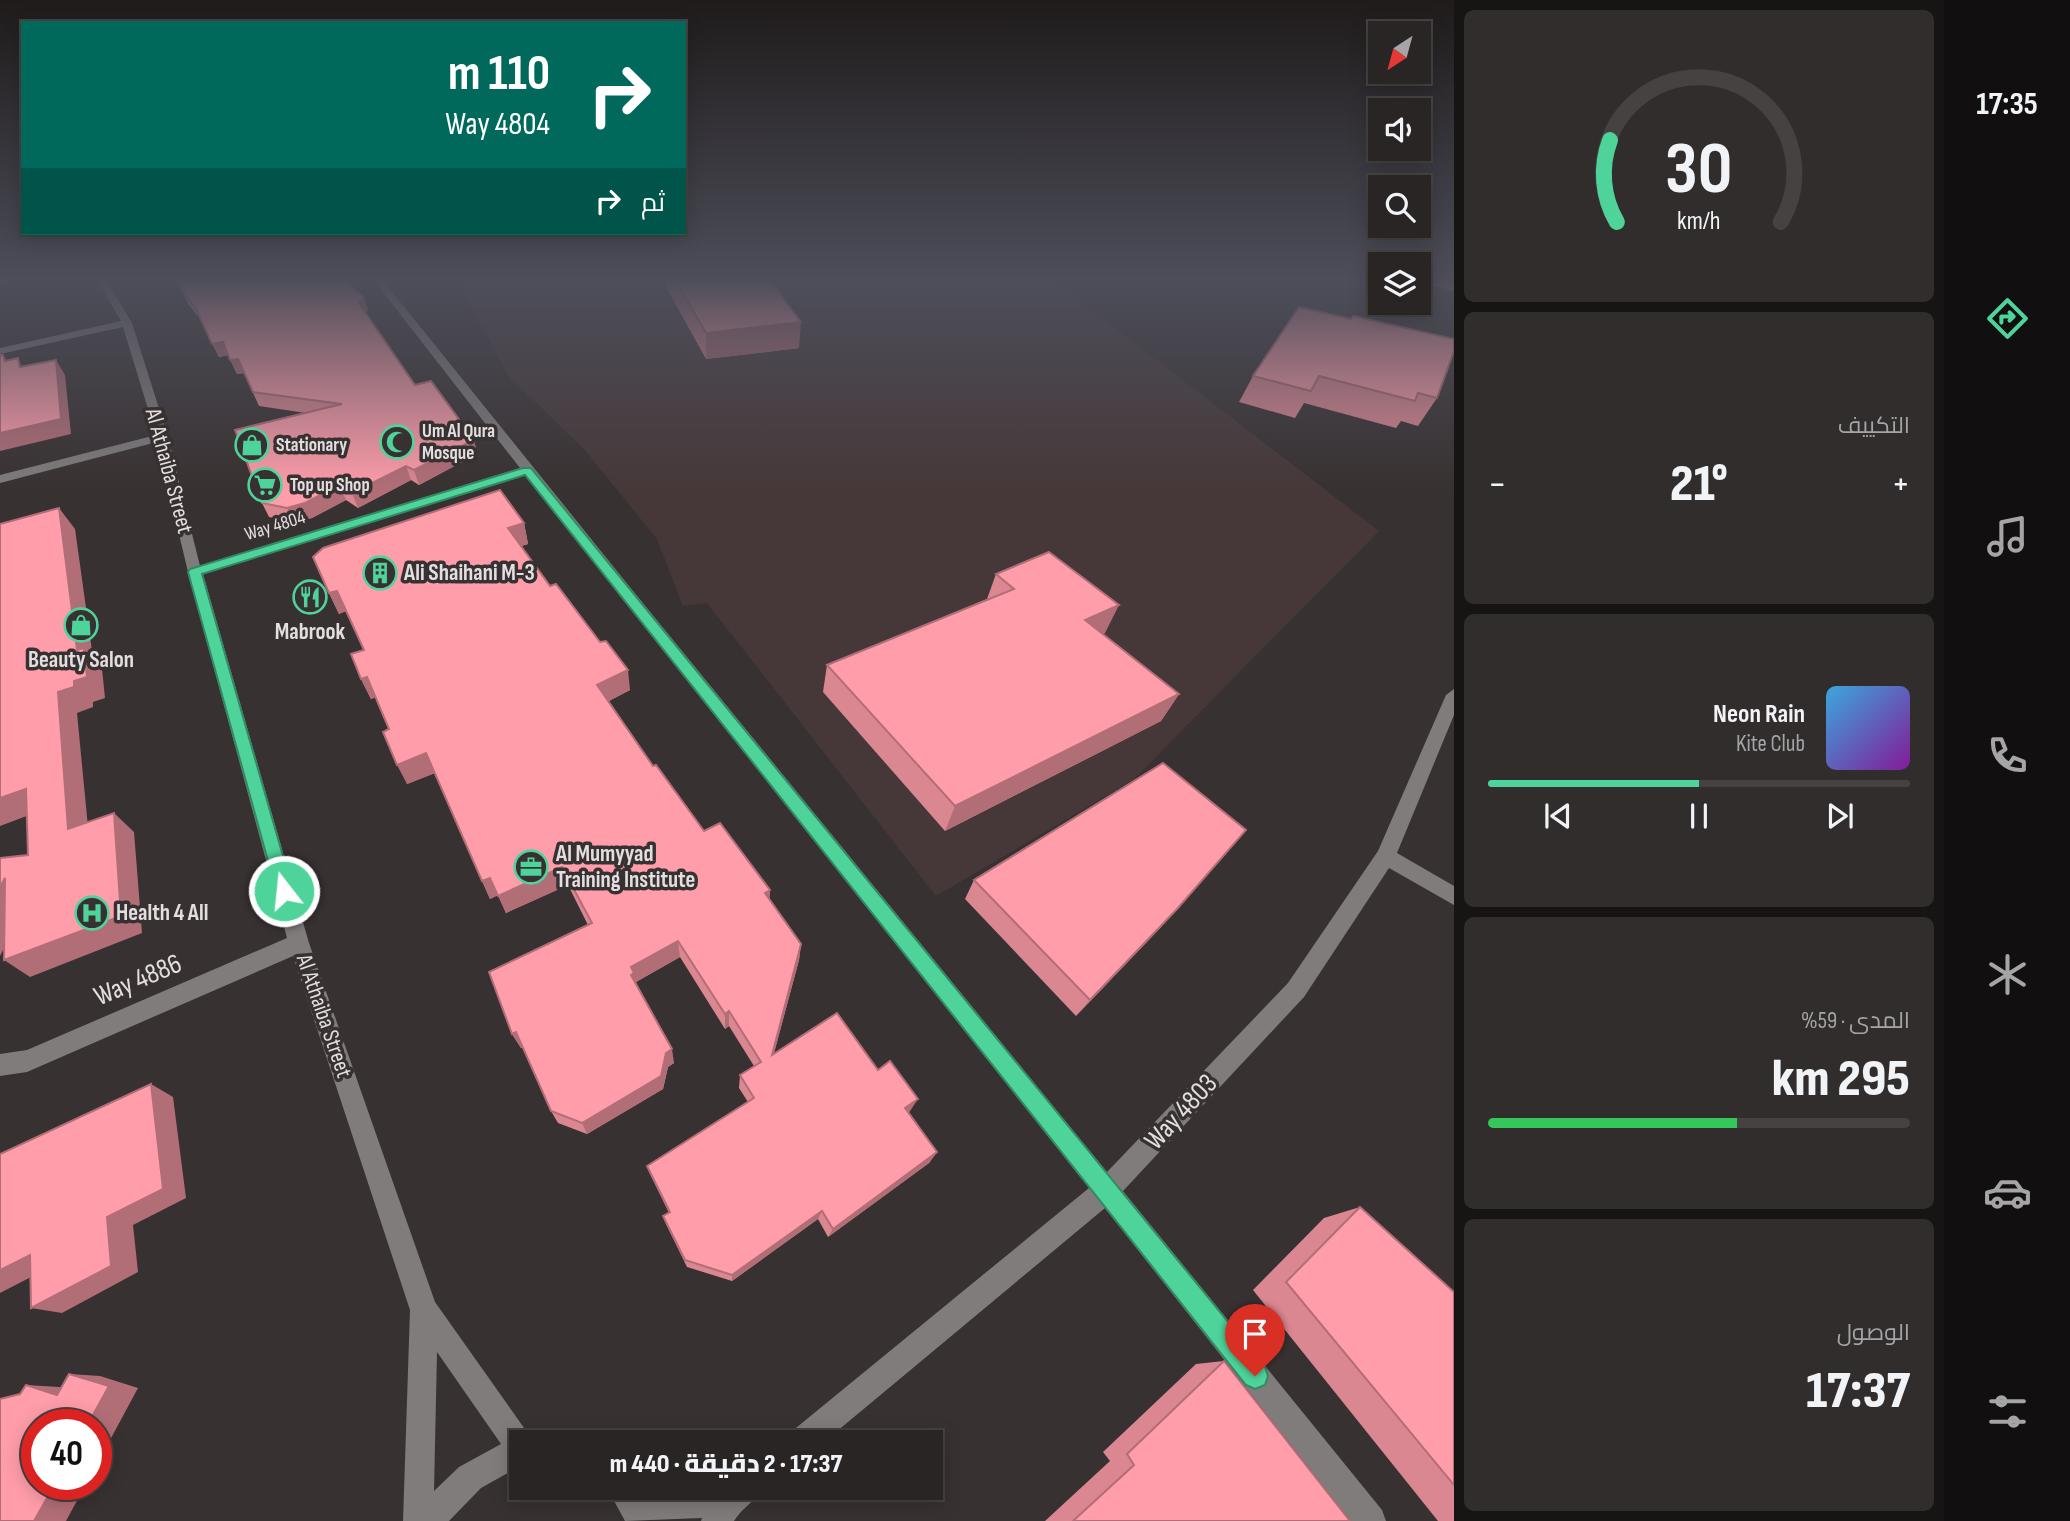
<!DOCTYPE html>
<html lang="ar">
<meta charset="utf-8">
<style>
:root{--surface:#2a2525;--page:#322d2d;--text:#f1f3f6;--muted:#a5a5a7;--line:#464242;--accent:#4ed39a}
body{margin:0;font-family:"Sofia Sans Condensed",Cairo,sans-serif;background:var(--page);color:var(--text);direction:rtl;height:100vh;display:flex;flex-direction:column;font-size:26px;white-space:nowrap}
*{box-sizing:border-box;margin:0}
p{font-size:23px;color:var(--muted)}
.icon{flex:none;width:38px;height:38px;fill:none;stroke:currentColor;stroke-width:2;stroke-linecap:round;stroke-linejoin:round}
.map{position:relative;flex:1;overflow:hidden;direction:ltr}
.sheet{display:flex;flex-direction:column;gap:10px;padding:10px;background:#171414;width:490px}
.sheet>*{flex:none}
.guide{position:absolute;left:21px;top:21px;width:665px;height:214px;border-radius:0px;box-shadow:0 4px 18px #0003,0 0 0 2px var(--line);direction:rtl;background:#00695c;color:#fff;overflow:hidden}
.needle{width:46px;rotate:216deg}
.controls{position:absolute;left:1368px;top:21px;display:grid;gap:14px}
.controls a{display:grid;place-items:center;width:63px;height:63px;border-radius:0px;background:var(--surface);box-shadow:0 4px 18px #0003,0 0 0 2px var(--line);font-size:35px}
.speed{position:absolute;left:21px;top:1409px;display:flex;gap:14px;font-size:35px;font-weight:700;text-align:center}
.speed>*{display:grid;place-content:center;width:91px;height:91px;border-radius:50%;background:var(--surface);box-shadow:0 4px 18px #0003,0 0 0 2px var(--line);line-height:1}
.speed .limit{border:10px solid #d22;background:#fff;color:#111}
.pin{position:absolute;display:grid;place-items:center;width:60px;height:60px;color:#fff;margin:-72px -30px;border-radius:50% 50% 50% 0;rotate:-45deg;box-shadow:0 0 7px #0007}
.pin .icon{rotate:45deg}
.me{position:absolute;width:77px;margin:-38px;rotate:344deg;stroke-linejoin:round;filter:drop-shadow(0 0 5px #0008)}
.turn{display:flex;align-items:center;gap:24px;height:147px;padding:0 21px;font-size:32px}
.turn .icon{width:91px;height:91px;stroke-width:2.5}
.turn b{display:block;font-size:49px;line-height:60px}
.then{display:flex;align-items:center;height:66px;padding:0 21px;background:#0003;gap:14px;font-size:26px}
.big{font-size:52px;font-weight:800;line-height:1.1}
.sheet .card{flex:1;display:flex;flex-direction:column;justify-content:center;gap:10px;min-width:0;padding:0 24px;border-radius:10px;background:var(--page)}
.sheet .dial{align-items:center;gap:0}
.dial svg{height:182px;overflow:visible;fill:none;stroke:var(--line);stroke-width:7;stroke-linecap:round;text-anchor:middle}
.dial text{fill:var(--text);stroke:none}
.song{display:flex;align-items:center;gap:21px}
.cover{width:84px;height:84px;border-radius:10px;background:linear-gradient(135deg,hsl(200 70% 55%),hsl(290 70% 35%))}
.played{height:7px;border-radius:4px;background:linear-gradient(90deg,var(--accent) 50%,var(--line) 50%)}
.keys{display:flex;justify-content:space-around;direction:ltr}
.heat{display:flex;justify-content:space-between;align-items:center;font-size:38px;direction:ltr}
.charge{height:10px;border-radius:5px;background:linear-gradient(90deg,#34c759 59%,var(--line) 0)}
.trip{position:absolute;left:509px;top:1430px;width:434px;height:70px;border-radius:0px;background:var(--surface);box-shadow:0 4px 18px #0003,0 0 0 2px var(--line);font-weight:800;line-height:70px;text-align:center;direction:rtl}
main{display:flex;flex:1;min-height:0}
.dock{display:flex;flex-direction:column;width:126px;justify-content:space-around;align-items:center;background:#110f0f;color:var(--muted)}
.dock .icon{width:49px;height:49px}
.dock .on{color:var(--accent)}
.dock b{font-size:32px;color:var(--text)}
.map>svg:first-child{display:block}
.built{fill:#463839}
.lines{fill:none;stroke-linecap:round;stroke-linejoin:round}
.stream{stroke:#6e434e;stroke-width:5}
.minor{fill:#807c7c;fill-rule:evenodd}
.wall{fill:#db8792}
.shaded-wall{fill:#b26e77}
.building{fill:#ff9daa;stroke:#b26e77;stroke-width:2}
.route{fill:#4ed39a;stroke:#338964;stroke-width:2}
.labels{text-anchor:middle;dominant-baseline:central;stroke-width:7;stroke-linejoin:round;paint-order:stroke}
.far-poi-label{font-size:19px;font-weight:bold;fill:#e3dedf;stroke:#383131;text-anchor:start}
.far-street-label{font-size:19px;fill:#e3dedf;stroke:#383131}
.street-label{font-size:23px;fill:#e3dedf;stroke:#383131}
.poi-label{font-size:23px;font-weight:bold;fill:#e3dedf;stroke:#383131;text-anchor:start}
.near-street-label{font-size:28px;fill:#e3dedf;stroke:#383131}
</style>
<main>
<nav class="dock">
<b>17:35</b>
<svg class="icon on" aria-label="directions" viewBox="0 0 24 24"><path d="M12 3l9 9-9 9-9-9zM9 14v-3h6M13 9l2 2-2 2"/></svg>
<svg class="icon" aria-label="music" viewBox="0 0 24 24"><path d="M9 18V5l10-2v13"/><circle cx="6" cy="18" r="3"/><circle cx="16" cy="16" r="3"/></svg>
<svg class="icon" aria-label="phone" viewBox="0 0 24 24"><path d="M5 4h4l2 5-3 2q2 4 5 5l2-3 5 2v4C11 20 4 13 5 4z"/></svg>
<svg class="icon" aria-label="climate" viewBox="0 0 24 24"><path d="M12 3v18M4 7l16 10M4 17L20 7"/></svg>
<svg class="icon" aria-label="car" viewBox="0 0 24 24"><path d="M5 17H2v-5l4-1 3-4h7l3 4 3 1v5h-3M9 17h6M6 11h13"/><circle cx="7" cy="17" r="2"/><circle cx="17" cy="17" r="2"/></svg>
<svg class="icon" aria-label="filters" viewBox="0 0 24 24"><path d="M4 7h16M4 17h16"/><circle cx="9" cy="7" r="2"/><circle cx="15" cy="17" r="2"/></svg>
</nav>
<section class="sheet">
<div class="card dial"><svg viewBox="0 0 100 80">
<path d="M14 69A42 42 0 1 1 86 69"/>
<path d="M14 69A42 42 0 0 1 11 33" stroke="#4ed39a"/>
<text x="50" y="56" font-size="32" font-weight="700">30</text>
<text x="50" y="72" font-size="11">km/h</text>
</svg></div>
<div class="card"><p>التكييف</p>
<div class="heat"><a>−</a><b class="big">21°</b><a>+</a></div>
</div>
<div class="card">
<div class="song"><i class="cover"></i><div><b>Neon Rain</b><p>Kite Club</p></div></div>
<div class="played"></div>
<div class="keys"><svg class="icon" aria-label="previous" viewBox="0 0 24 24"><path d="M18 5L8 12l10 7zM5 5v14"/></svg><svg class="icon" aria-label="pause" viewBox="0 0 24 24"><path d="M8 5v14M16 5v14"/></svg><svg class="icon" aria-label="next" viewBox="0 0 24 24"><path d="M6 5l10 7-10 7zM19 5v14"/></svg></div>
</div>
<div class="card"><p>المدى · 59%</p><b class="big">295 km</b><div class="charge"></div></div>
<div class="card"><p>الوصول</p><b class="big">17:37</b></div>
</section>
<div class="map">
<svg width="1454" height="1521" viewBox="0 0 1454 1521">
<rect width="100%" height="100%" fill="#383131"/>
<!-- built -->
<path class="built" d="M455,278H1050L1379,531L1133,780L936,896L707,603L683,606L657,539L583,448L509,377Z"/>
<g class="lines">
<!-- stream -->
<path class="stream" d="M0,282L22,278"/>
<!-- minor -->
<g class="minor">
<path d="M96,278H105L132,323L168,437L200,566L520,468L372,278H381L629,586L1107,1172L1288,983L1378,851L1446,695L1454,689V715L1397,853L1454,886V905L1389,868L1304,997L1123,1191L1382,1510L1386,1521H1351L1105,1208L824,1442H786L791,1432L1089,1188L525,475L203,574L309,943L435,1302L534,1442H522V1465L481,1488L449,1521H403L410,1310L293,956L27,1072L0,1076V1054L27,1050L287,938L188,572L157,442L0,483V475L156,435L123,327L0,354V348L121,321ZM437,1352L501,1444L459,1467L434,1491Z"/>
<path d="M607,1488H639L642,1492L705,1488H761C755,1502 742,1508 734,1521H701L702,1518L625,1521Z"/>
</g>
</g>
<!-- wall -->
<g class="wall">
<path d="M175,278H342L368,310L366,313L415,385L474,440L477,454L419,485L411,480L358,508L346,500L312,518L294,522L269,517L262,503L306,413L259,406L244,373L237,374L228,355L219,357L201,320L188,304L182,291H183Z"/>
<path d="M661,278H768L799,348L706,359Z"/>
<path d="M1433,278H1454V291L1430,285Z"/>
<path d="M1299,307L1437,398L1418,426L1401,421L1396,428L1304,403L1295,418L1239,402L1253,376Z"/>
<path d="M524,523L528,544L521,546L550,586L630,690L609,701L653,766L704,831L770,890L769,900L801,944L799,960L774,1053L878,1070L910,1111L909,1112L937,1152L929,1163L828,1237L818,1219L732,1281L687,1267L666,1224L663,1216L669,1213L651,1176L647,1166L748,1102L739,1088L740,1075L754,1066L729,1026L725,1029L680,957L636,982L637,986L674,1063L668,1067L663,1089L587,1134L558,1123L551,1111L523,1047L521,1048L512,1034L588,925L568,885L506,913L498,895L490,899L435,773L407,784L389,729L376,697L371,699L361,679L364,650L346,611L339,614L329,593Z"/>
<path d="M996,574L1105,633L1103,634L1179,694L1161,721L945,831L823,692L827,665L987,599Z"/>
<path d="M974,880L1161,927L1076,1016L965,899Z"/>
<path d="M1360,1207L1454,1292V1521H1438L1253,1290L1324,1218Z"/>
<path d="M1224,1361L1350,1521H1045L1110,1461L1103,1452L1196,1364Z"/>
</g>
<!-- shaded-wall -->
<g class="shaded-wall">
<path d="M364,297L368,310L363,316L359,303Z"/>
<path d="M801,322L799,348L706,359V333Z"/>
<path d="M223,342L229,355L219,357L212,344Z"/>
<path d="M238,359L244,373L237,374L230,360Z"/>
<path d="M56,360L65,375L71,434L0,451V433Z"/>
<path d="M474,440L477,454L419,485L414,470Z"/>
<path d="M406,466L411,480L358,508L352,493Z"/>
<path d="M340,485L346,500L312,518L294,522L287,508Z"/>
<path d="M59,508L75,529L93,658L102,669L105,698L93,702V707L77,713L90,848L68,829L58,692L74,681L77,650Z"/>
<path d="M524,523L528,544L513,549L508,528Z"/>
<path d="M337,591L346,611L339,614L329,593Z"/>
<path d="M1119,605L1105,633L1072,648L1085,620Z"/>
<path d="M628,670L630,690L601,705L597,685Z"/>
<path d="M367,677L377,697L371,699L361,679Z"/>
<path d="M1179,694L1161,721L945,831L955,806Z"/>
<path d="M426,753L435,773L407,784L397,765Z"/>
<path d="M26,789L48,808L0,826V798Z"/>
<path d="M114,813L134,832L142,933L30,977L4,960Z"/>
<path d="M562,867L568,885L506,913L498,896Z"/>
<path d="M5,878L30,896L0,956V887Z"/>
<path d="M490,878L498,895L490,899L482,881Z"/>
<path d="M770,890L769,908L765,893Z"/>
<path d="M1177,909L1161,927L1076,1016L1090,1000Z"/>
<path d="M678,941L680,957L636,982L638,989L631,975V967Z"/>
<path d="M801,944L799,960L770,1068L772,1055Z"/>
<path d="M729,1011V1026L725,1029V1014Z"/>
<path d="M516,1032L524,1046L521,1048L512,1034Z"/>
<path d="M672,1049L674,1063L668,1067L663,1089L587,1134L582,1123L666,1053Z"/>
<path d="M151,1084L173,1097L186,1198L133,1225L138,1272L62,1313L31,1308L107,1217Z"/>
<path d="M918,1099L910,1111L898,1120L905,1108Z"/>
<path d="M937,1152L929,1163L828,1237L833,1229Z"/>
<path d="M822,1211L818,1219L732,1281V1275Z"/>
<path d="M30,1255L60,1262L0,1293V1270Z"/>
<path d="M69,1374L100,1376L138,1388L96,1466V1424H88Z"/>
<path d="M26,1385L59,1387L89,1396L57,1395Z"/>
<path d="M55,1484H86L66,1521H34Z"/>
</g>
<!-- building -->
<g class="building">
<path d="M177,278H342L364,297L359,303L415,385L431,381L474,440L414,470L406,466L352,493L340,485L305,503L287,508L262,503L235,430L342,404L253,392L238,359L230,360L223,342L212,344L195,307L182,291L185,290Z"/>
<path d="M674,278H768L801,322L706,333Z"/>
<path d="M1299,307L1351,319L1353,316L1454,339V351L1437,398L1418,393L1415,401L1319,376L1311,391L1253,376Z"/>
<path d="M0,355H3L5,361L18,358L20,367L56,360L61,419L0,433Z"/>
<path d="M500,490L524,523L508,528L550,586L556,584L600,642L606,641L628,670L597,685L653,766L656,765L704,831L720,823L770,890L765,893L801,944L772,1055L837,1013L878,1070L890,1061L918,1099L905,1108L937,1152L833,1229L822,1211L732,1275L685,1260L663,1216L670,1212L647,1166L754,1098L740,1075L761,1062L729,1011L725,1014L678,941L631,967L634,973L631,975L672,1049L666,1053L661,1076L582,1123L551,1111L516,1032L512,1034L489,972L592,923L562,867L498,896L490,878L482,881L426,753L397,765L383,732L389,729L367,677L361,679L351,654L364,650L337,591L329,593L313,557L323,548Z"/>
<path d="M59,508L77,650L84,648L87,677L74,681V687L58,692L68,829L114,813L121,916L4,960L5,878L0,887V858L28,855L26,789L0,798V524Z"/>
<path d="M1049,552L1119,605L1085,620L1179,694L955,806L827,665L1014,589L996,574Z"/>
<path d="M1163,763L1246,830L1177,909L1090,1000L974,880Z"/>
<path d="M151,1084L163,1189L107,1217L111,1266L31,1308L30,1255L0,1270V1154Z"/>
<path d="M1360,1207L1454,1292V1485L1286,1282Z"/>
<path d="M1224,1361L1350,1521H1073L1134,1465L1127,1454Z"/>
<path d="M69,1374L109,1386L88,1424H37V1484H55L34,1521H0V1399L20,1394L26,1385L57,1395Z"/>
</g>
<!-- sky -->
<linearGradient id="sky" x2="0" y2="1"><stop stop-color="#1f1b1b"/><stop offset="0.57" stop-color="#4d4e5a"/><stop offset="1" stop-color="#4d4e5a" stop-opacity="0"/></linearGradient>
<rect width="1454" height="491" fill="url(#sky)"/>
<!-- route -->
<path class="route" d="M523,468H531L1265,1367L1268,1376L1265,1385L1255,1389L1246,1385L525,475L202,574L293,891L291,897L284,899L278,897L188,572L190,569Z"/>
<!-- icons -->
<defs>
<symbol id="mosque-ring" viewBox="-11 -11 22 22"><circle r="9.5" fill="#383131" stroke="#4ed39a" stroke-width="1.5"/><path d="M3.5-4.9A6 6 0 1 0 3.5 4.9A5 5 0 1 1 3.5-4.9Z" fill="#4ed39a"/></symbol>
<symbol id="shop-ring" viewBox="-11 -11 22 22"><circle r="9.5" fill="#383131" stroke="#4ed39a" stroke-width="1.5"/><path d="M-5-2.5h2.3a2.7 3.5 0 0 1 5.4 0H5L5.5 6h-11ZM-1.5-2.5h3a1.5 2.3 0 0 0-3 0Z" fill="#4ed39a"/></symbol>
<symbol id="supermarket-ring" viewBox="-11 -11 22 22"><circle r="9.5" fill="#383131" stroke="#4ed39a" stroke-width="1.5"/><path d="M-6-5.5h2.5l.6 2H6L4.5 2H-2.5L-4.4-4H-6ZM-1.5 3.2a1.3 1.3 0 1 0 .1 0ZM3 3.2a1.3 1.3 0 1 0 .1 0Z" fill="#4ed39a"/></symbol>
<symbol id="building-ring" viewBox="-11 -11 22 22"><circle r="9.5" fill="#383131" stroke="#4ed39a" stroke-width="1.5"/><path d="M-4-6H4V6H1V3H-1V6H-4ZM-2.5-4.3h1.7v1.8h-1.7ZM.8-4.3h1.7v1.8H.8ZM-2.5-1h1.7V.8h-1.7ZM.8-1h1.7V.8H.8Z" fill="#4ed39a"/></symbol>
<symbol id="restaurant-ring" viewBox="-11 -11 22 22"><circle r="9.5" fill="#383131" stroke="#4ed39a" stroke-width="1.5"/><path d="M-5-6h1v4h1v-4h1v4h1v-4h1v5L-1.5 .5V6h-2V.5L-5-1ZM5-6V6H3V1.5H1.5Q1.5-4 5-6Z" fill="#4ed39a"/></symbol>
<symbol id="office-ring" viewBox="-11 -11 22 22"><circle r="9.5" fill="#383131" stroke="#4ed39a" stroke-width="1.5"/><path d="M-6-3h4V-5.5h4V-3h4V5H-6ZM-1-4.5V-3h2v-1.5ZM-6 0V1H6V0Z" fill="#4ed39a"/></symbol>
<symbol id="hospital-ring" viewBox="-11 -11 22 22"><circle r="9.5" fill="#383131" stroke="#4ed39a" stroke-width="1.5"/><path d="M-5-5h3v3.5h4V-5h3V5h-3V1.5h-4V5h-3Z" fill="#4ed39a"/></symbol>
</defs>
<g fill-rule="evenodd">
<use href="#mosque-ring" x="378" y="423" width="38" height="38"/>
<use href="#shop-ring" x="233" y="426" width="38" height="38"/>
<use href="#supermarket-ring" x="246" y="466" width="38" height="38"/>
<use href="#building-ring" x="361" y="554" width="38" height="38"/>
<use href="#restaurant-ring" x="291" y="578" width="38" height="38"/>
<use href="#shop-ring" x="62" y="606" width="38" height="38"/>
<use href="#office-ring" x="512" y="848" width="38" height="38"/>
<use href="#hospital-ring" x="73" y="894" width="38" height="38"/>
</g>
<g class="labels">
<!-- far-poi labels -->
<g class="far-poi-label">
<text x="422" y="431">Um Al Qura<tspan x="422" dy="22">Mosque</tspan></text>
<text x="276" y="445">Stationary</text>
<text x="290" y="485">Top up Shop</text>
</g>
<!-- far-street labels -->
<g class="far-street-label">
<text transform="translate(275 526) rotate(-17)">Way 4804</text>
</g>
<!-- street labels -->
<g class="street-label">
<text transform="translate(169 471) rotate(75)">Al Athaiba Street</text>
<text transform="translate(324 1016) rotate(71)">Al Athaiba Street</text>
</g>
<!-- poi labels -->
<g class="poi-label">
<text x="404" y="573">Ali Shaihani M-3</text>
<text x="310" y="632" text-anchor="middle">Mabrook</text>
<text x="81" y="660" text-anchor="middle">Beauty Salon</text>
<text x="556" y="854">Al Mumyyad<tspan x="556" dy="26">Training Institute</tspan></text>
<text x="116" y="913">Health 4 All</text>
</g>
<!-- near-street labels -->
<g class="near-street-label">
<text transform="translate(138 980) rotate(-23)">Way 4886</text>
<text transform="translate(1181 1112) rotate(-47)">Way 4803</text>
</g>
</g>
</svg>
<div class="controls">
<a><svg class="needle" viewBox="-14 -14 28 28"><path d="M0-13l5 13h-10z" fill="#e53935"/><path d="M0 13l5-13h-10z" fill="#a5a5a7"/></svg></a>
<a><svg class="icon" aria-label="sound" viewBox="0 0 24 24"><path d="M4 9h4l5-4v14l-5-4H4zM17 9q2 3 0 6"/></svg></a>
<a><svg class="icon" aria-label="search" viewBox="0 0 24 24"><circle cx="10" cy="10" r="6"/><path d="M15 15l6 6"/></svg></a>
<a><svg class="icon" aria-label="layers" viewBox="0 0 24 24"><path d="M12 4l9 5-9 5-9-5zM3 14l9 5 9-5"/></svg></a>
</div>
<div class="speed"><div class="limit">40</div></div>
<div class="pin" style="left:1255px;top:1376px;background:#d93025"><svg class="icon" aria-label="arrive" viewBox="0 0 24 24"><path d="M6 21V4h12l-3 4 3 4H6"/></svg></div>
<svg class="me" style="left:284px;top:891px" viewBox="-20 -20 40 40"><circle r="17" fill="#4ed39a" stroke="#fff" stroke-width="3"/><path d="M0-11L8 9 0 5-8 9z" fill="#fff"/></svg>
<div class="trip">17:37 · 2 دقيقة · 440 m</div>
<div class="guide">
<div class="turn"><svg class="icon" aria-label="right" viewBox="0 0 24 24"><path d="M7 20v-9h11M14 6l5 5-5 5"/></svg><div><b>110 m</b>Way 4804</div></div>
<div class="then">ثم<svg class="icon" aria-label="right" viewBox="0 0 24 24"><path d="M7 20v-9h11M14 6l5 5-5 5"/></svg></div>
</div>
</div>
</main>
